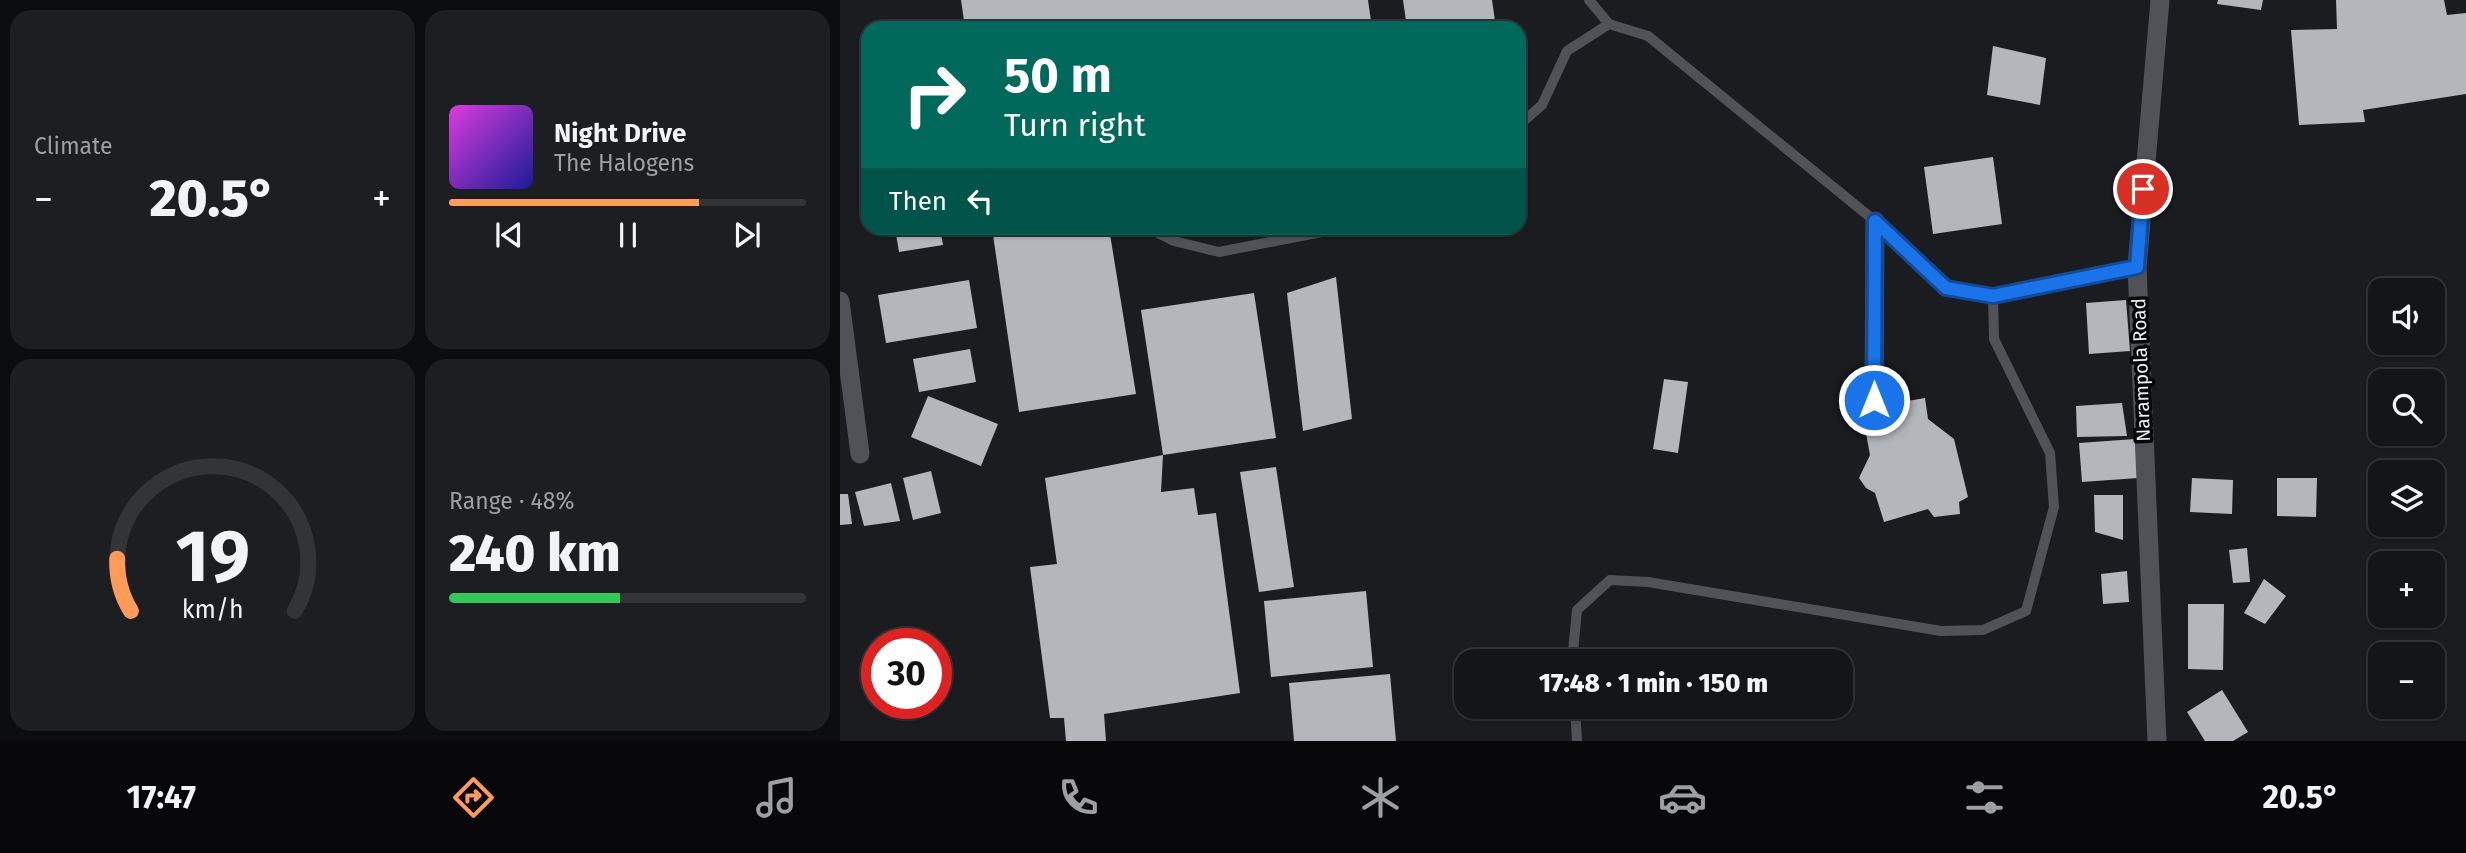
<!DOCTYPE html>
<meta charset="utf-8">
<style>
:root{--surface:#141518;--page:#1d1e21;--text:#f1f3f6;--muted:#9d9fa2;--line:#333437;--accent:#fe9b59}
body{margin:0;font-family:"Fira Sans",sans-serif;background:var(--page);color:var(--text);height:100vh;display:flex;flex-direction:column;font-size:26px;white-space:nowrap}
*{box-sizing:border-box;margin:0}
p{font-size:23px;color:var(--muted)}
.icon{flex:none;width:38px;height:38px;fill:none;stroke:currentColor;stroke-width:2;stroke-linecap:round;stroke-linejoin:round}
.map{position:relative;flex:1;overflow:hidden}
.details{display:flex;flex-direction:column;gap:10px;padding:10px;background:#0b0c0d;width:840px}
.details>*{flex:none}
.banner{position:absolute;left:21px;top:21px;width:665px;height:214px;border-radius:21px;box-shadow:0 2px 5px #0004,0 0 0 2px var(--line);background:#00695c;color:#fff;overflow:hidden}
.buttons{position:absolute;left:1528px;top:278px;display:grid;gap:14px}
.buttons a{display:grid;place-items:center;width:77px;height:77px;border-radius:14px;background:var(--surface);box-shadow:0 2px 5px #0004,0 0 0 2px var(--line);font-size:35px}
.speed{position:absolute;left:21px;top:628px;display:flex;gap:14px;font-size:35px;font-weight:700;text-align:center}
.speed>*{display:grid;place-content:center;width:91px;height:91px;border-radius:50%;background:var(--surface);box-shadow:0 2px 5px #0004,0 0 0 2px var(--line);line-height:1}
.speed .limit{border:10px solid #d22;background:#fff;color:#111}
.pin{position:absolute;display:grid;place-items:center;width:60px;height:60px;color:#fff;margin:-30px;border:4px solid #fff;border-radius:50%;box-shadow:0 2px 7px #0007}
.me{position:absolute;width:77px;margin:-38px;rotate:0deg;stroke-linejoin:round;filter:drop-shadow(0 0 5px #0008)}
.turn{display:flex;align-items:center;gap:24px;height:147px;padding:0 28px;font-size:32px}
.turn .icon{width:91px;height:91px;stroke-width:2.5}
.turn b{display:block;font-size:49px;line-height:60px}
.then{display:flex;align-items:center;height:66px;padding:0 28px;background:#0003;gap:14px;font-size:26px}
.big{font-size:52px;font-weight:800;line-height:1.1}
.details .card{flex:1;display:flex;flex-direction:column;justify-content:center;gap:10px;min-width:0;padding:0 24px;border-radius:21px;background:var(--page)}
.details .dial{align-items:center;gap:0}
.dial svg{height:182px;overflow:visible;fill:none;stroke:var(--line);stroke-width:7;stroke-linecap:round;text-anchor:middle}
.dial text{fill:var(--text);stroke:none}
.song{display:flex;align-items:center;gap:21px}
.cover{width:84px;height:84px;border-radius:10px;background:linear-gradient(135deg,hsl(300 70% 55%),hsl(240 70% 35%))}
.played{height:7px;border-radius:4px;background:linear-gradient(90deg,var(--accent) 70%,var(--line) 70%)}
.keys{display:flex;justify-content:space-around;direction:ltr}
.heat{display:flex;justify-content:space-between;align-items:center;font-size:38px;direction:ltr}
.charge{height:10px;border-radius:5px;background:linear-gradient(90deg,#34c759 48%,var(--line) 0)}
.details .tiles{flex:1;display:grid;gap:10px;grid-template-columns:repeat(2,1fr)}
.trip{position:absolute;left:614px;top:649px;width:399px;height:70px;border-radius:21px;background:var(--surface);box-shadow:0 2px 5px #0004,0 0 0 2px var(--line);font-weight:800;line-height:70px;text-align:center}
.menu{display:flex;height:112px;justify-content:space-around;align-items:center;background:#08080a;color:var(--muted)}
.menu .icon{width:49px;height:49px}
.menu .current{color:var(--accent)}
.menu b{font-size:32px;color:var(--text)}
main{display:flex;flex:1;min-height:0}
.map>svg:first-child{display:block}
.building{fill:#b3b6bb}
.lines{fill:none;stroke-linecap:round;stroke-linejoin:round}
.service{stroke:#505257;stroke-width:10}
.minor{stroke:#505257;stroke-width:19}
.tertiary{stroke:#505257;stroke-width:19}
.route-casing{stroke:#114b97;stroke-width:18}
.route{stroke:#1a73e8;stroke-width:12}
.labels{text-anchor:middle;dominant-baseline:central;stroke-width:7;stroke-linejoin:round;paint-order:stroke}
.street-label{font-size:19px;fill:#eff0f3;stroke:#060708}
</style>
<main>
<section class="details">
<div class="tiles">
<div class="card"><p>Climate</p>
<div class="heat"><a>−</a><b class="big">20.5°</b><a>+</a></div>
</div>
<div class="card">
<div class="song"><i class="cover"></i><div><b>Night Drive</b><p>The Halogens</p></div></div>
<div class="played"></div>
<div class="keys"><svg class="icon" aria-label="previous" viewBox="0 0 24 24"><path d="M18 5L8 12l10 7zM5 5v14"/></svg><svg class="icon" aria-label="pause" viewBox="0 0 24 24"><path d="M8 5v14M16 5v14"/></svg><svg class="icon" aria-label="next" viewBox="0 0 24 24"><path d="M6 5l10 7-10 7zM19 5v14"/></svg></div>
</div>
<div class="card dial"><svg viewBox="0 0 100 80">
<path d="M14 69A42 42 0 1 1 86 69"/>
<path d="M14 69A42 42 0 0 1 8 46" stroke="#fe9b59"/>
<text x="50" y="56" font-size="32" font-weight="700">19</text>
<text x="50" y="72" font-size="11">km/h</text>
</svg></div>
<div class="card"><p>Range · 48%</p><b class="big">240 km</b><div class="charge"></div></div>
</div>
</section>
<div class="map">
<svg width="1626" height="741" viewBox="0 0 1626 741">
<rect width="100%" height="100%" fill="#1a1c20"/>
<!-- building -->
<g class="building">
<path d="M121,0H528L532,28H125Z"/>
<path d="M563,0H652L656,28H567Z"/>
<path d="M1378,0H1423L1421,10L1377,4Z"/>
<path d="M1496,0H1604L1607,15L1626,13V94L1523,110L1525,122L1459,125L1451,30L1497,29Z"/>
<path d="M1153,46L1206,58L1200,105L1147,95Z"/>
<path d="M1153,157L1162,224L1093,234L1084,167Z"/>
<path d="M55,228H100L103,245L59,252Z"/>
<path d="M152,228H269L296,394L179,412Z"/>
<path d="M496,277L512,419L463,431L447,293Z"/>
<path d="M129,280L137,328L46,343L38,295Z"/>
<path d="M414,293L436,438L323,455L301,310Z"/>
<path d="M1286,300L1290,351L1249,354L1246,303Z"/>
<path d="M130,349L136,382L79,392L73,359Z"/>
<path d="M824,379L848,382L838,453L813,449Z"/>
<path d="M88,396L158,424L141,466L71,437Z"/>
<path d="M1085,398L1088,419L1114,439L1128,497L1119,502L1120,514L1094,517L1088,509L1044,522L1035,493L1026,488L1019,478L1030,455L1025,428L1059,421L1056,403Z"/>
<path d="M1282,403L1287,436L1237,437L1236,406Z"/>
<path d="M1295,439L1298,478L1242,482L1239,443Z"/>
<path d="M323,455L321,492L354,488L358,515L376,513L400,693L264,714L266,741H226L224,718H210L190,567L217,564L205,478Z"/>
<path d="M436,467L454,587L419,592L400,472Z"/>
<path d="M91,471L101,513L73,520L63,478Z"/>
<path d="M1352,478L1393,480L1392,514L1350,512Z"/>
<path d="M1437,478H1477L1476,517L1437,516Z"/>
<path d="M51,483L60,521L24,526L15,492Z"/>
<path d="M0,494H8L12,524L0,525Z"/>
<path d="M1254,495H1283V540L1255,532Z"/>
<path d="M1407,548L1410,582L1393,583L1389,550Z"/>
<path d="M1287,571L1289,602L1263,604L1261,574Z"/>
<path d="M1424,579L1446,596L1425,624L1404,613Z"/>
<path d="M526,591L533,667L431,677L424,601Z"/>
<path d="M1348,604H1384L1383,670L1348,669Z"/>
<path d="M550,674L556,741H454L449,683Z"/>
<path d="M1382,690L1408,732L1393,741H1365L1347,712Z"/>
</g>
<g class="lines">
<!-- service -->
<g class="service">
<path d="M749,0L769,24"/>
<path d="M679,125L702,105L727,51L769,24L808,36L1035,221L1106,288L1153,296L1297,267"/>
<path d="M308,228L334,241L379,252L502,228"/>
<path d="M732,662L737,610L770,580L808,582L1101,631L1143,630L1186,611L1214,507L1210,453L1154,339L1153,296"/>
<path d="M735,707L737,741"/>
</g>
<!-- minor -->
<g class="minor">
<path d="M0,301L20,454"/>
<path d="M1034,400L1035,221"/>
</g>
<!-- tertiary -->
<path class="tertiary" d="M1317,741L1297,267L1320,0"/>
</g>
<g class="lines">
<defs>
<path id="route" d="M1034,400L1035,221L1106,288L1153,296L1297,267L1303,189"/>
</defs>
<!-- route casing -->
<use href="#route" class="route-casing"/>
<!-- route -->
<use href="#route" class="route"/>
</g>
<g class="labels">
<!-- street labels -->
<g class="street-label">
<text transform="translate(1301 370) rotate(-92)">Narampola Road</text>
</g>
</g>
</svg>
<div class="buttons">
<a><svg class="icon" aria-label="sound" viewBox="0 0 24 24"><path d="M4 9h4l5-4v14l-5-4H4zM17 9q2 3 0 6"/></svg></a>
<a><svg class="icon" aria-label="search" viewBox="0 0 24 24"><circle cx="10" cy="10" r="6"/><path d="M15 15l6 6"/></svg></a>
<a><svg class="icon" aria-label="layers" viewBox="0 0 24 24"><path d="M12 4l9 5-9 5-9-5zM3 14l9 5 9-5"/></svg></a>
<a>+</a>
<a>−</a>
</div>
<div class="speed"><div class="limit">30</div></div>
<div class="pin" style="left:1303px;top:189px;background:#d93025"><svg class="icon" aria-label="arrive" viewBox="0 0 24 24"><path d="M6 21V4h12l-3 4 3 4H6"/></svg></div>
<svg class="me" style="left:1034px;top:400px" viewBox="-20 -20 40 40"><circle r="17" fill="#1a73e8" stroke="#fff" stroke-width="3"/><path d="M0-11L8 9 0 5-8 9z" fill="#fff"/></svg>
<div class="trip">17:48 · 1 min · 150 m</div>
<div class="banner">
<div class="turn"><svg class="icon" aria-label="right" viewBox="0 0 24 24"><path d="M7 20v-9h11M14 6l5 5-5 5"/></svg><div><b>50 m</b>Turn right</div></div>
<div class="then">Then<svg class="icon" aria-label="left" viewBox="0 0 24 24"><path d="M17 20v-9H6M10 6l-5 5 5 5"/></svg></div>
</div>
</div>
</main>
<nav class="menu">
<b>17:47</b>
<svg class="icon current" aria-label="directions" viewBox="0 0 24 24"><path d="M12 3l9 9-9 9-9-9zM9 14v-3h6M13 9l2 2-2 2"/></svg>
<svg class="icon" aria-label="music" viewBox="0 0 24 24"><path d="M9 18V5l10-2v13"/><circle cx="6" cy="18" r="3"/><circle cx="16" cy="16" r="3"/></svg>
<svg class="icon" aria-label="phone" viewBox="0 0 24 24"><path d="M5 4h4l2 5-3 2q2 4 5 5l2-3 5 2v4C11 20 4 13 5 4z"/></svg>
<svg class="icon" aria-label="climate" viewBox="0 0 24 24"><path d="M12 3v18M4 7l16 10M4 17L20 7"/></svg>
<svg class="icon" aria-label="car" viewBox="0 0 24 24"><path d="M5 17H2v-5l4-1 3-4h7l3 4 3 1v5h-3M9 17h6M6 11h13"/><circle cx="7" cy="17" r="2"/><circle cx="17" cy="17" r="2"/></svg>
<svg class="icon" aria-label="filters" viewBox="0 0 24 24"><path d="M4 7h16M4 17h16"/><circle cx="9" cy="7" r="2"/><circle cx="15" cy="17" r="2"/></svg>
<b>20.5°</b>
</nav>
